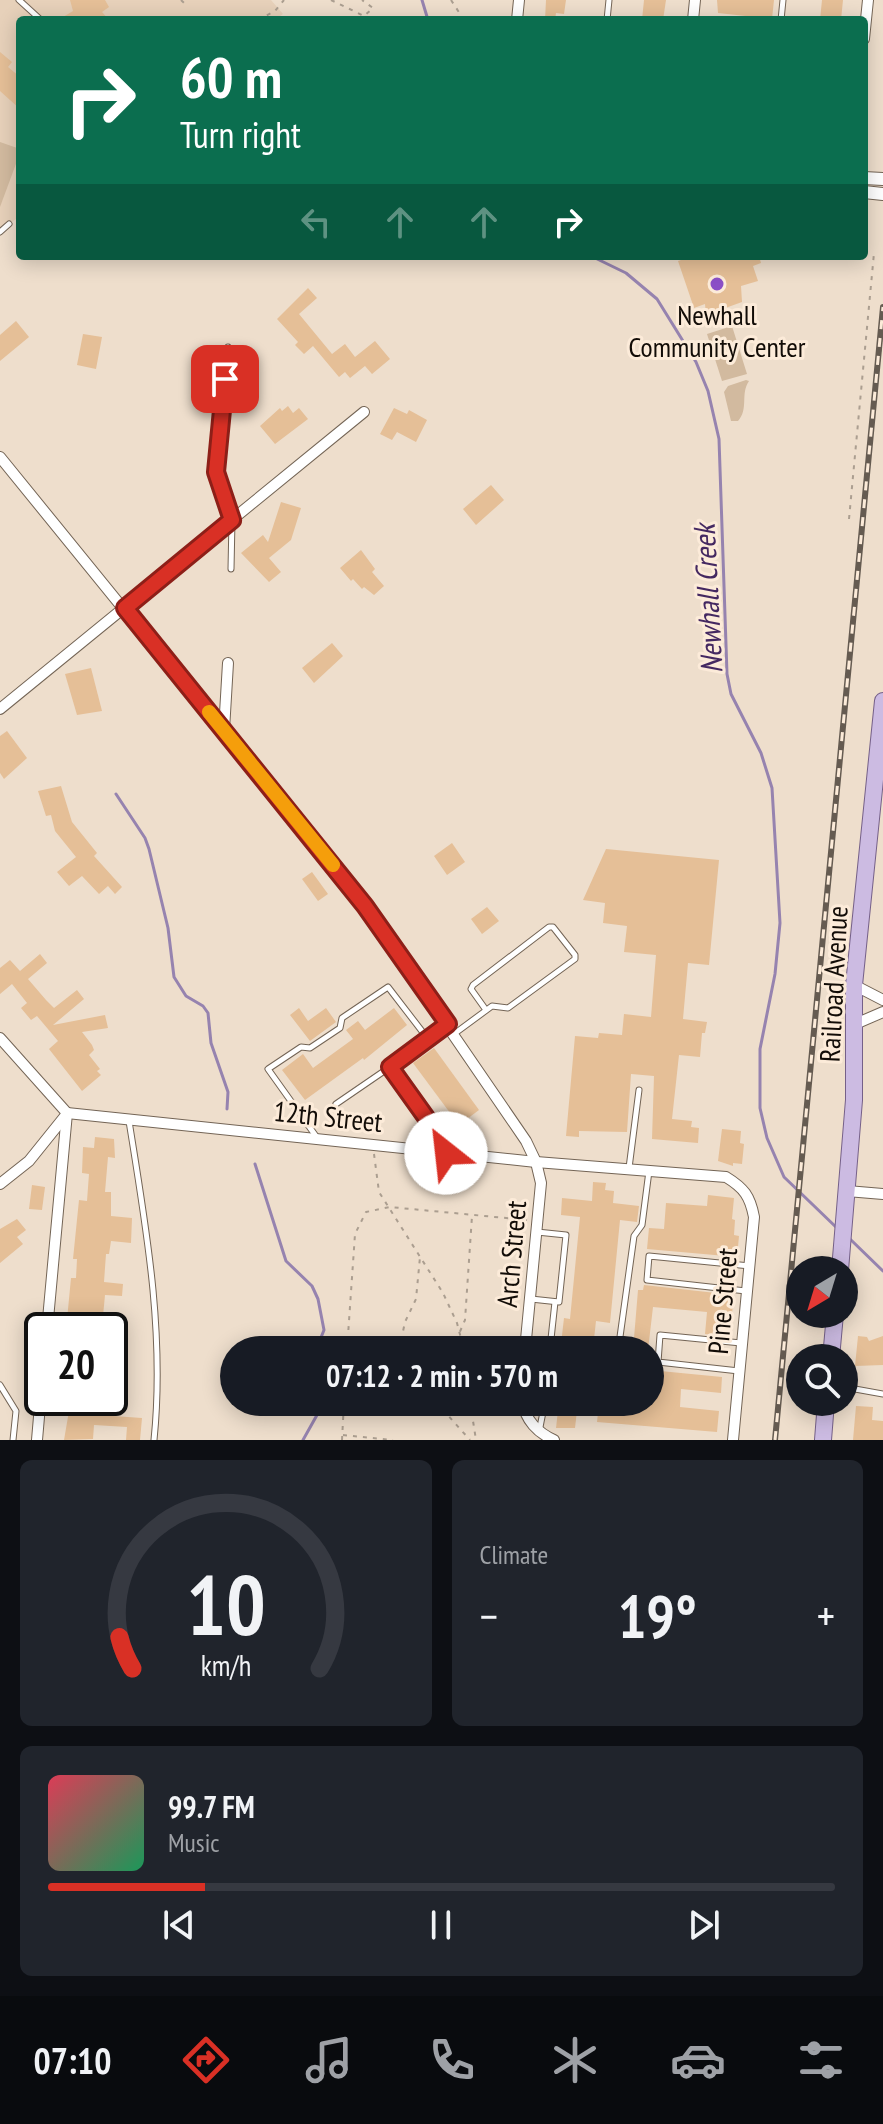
<!DOCTYPE html>
<meta charset="utf-8">
<style>
:root{--surface:#171b24;--page:#20242c;--text:#f1f3f6;--muted:#9ea1a6;--line:#363941;--accent:#d93025}
body{margin:0;font-family:"PT Sans Narrow",sans-serif;background:var(--page);color:var(--text);height:100vh;display:flex;flex-direction:column;font-size:30px;white-space:nowrap}
*{box-sizing:border-box;margin:0}
p{font-size:26px;color:var(--muted)}
.icon{flex:none;width:44px;height:44px;fill:none;stroke:currentColor;stroke-width:2;stroke-linecap:round;stroke-linejoin:round}
.map{position:relative;height:1440px;overflow:hidden}
.sheet{display:flex;flex-direction:column;gap:20px;padding:20px;background:#0d0f14;flex:1}
.sheet>*{flex:none}
.top-card{position:absolute;left:16px;top:16px;width:852px;height:244px;border-radius:8px;box-shadow:0 4px 20px #0003;background:#0b6e4f;color:#fff;overflow:hidden}
.needle{width:52px;rotate:218deg}
.buttons{position:absolute;left:786px;top:1256px;display:grid;gap:16px}
.buttons a{display:grid;place-items:center;width:72px;height:72px;border-radius:50%;background:var(--surface);box-shadow:0 4px 20px #0003;font-size:40px}
.speed{position:absolute;left:24px;top:1312px;display:flex;gap:16px;font-size:40px;font-weight:700;text-align:center}
.speed>*{display:grid;place-content:center;width:104px;height:104px;border-radius:50%;background:var(--surface);box-shadow:0 4px 20px #0003;line-height:1}
.speed .limit{border:4px solid #111;border-radius:12px;background:#fff;color:#111}
.pin{position:absolute;display:grid;place-items:center;width:68px;height:68px;color:#fff;margin:-34px;border-radius:16px;box-shadow:0 4px 12px #0006}
.me{position:absolute;width:88px;margin:-44px;rotate:331deg;stroke-linejoin:round;filter:drop-shadow(0 0 6px #0008)}
.turn{display:flex;align-items:center;gap:28px;height:168px;padding:0 32px;font-size:36px}
.turn .icon{width:104px;height:104px;stroke-width:2.5}
.turn b{display:block;font-size:56px;line-height:68px}
.lanes{display:flex;align-items:center;height:76px;padding:0 32px;background:#0003;justify-content:center;gap:40px;direction:ltr}
.lanes .off{opacity:.35}
.big{font-size:60px;font-weight:700;line-height:1.1}
.sheet .tile{flex:1;display:flex;flex-direction:column;justify-content:center;gap:12px;min-width:0;padding:0 28px;border-radius:12px;background:var(--page)}
.sheet .dial{align-items:center;gap:0}
.dial svg{height:208px;overflow:visible;fill:none;stroke:var(--line);stroke-width:7;stroke-linecap:round;text-anchor:middle}
.dial text{fill:var(--text);stroke:none}
.song{display:flex;align-items:center;gap:24px}
.cover{width:96px;height:96px;border-radius:12px;background:linear-gradient(135deg,hsl(350 70% 55%),hsl(150 70% 35%))}
.played{height:8px;border-radius:4px;background:linear-gradient(90deg,var(--accent) 20%,var(--line) 20%)}
.keys{display:flex;justify-content:space-around;direction:ltr}
.heat{display:flex;justify-content:space-between;align-items:center;font-size:44px;direction:ltr}
.sheet .tiles{flex:1;display:grid;gap:20px;grid-template-columns:1fr 1fr}
.tile:last-child{grid-column:span 2}
.trip{position:absolute;left:220px;top:1336px;width:444px;height:80px;border-radius:40px;background:var(--surface);box-shadow:0 4px 20px #0003;font-weight:700;line-height:80px;text-align:center}
.menu{display:flex;height:128px;justify-content:space-around;align-items:center;background:#090b0e;color:var(--muted)}
.menu .icon{width:56px;height:56px}
.menu .active{color:var(--accent)}
.menu b{font-size:36px;color:var(--text)}
.map>svg:first-child{display:block}
.built{fill:#e7d1ba}
.green{fill:#d2ba9f}
.lines{fill:none;stroke-linecap:round;stroke-linejoin:round}
.stream{stroke:#9683af;stroke-width:3}
.building{fill:#e5bf97}
.service-casing{stroke:#736455;stroke-width:7}
.minor-casing{stroke:#736455;stroke-width:12}
.tertiary-casing{stroke:#736455;stroke-width:14}
.primary-casing{stroke:#756088;stroke-width:18}
.path{stroke:#ab9e90;stroke-width:2;stroke-dasharray:4 6;stroke-linecap:butt}
.service{stroke:#fff;stroke-width:5}
.minor{stroke:#fff;stroke-width:10}
.tertiary{stroke:#fff;stroke-width:12}
.primary{stroke:#ccbbe2;stroke-width:16}
.rail-casing{stroke:#655b51;stroke-width:6}
.rail{stroke:#fcebd9;stroke-width:3;stroke-dasharray:9;stroke-linecap:butt}
.route-casing{stroke:#8d1f18;stroke-width:20}
.route{stroke:#d93025;stroke-width:14}
.slow{stroke:#f59e0b;stroke-width:14}
.poi-dot{fill:#8b4fc6;stroke:#fcebd9;stroke-width:3}
.labels{text-anchor:middle;dominant-baseline:central;stroke-width:6;stroke-linejoin:round;paint-order:stroke}
.poi-label{font-size:28px;fill:#120c07;stroke:#fcebd9}
.street-label{font-size:28px;fill:#120c07;stroke:#fcebd9}
.water-label{font-size:30px;font-style:italic;fill:#442861;stroke:#fcebd9}
</style>
<div class="map">
<svg width="883" height="1440" viewBox="0 0 883 1440">
<rect width="100%" height="100%" fill="#eedecc"/>
<!-- built -->
<path class="built" d="M0,0H271L283,14L274,20H20V216L0,231Z"/>
<!-- green -->
<g class="green">
<path d="M0,142L20,149V153L0,207Z"/>
<path d="M732,326L747,374L722,381L707,334Z"/>
<path d="M746,380L749,381C740,394 749,409 738,421H731L724,392L728,386Z"/>
</g>
<g class="lines">
<!-- stream -->
<g class="stream">
<path d="M422,0L428,20"/>
<path d="M591,256L626,273L657,299L696,362L708,391L719,439L727,674L731,694L761,753L772,788L780,923L775,974L760,1049V1108L767,1138L784,1177L838,1229"/>
<path d="M116,794L145,838L149,849L168,928L174,977L186,996L203,1006L208,1013L211,1043L228,1092L227,1109"/>
<path d="M255,1164L286,1261L312,1286L318,1299L324,1330L316,1350"/>
<path d="M850,1239L883,1271"/>
<path d="M303,1440L317,1415L316,1402"/>
</g>
</g>
<!-- building -->
<g class="building">
<path d="M70,0H105L109,7L102,12L109,20H58L73,11Z"/>
<path d="M546,0H566L564,14L556,13L555,20H545Z"/>
<path d="M644,0H666L663,20H642Z"/>
<path d="M717,0H774L772,19L718,13Z"/>
<path d="M822,0H843L841,20H820Z"/>
<path d="M0,52L12,62L8,67L20,77V109L0,91Z"/>
<path d="M683,256H759L761,263L753,266L758,281L741,286L742,302L706,315L705,304L694,308L678,261L684,259Z"/>
<path d="M308,288L317,298L299,314L332,354L345,344L355,357L375,341L390,359L372,374L365,366L350,378L345,372L339,377L313,346L304,354L295,345L298,342L277,319Z"/>
<path d="M16,321L29,337L0,361V335Z"/>
<path d="M83,334L102,337L96,369L77,365Z"/>
<path d="M203,350H214L213,378L202,377Z"/>
<path d="M288,406L293,413L299,408L308,419L275,444L260,426L280,408L282,411Z"/>
<path d="M394,408L407,414L409,410L427,420L416,442L397,432L392,440L380,434Z"/>
<path d="M491,485L504,500L476,525L463,509Z"/>
<path d="M281,502L301,508L291,540L269,558L281,572L269,582L241,553L263,535L268,542Z"/>
<path d="M361,550L375,569L372,572L384,586L374,595L364,587L362,589L353,579L351,581L340,568Z"/>
<path d="M332,643L343,656L314,683L302,668Z"/>
<path d="M91,668L102,711L77,715L65,674Z"/>
<path d="M7,731L27,758L4,779L0,773V736Z"/>
<path d="M61,786L72,822L97,853L94,856L122,887L115,894L108,886L99,894L82,876L69,886L57,872L76,857L55,831L51,815L46,816L38,791Z"/>
<path d="M452,843L465,862L447,875L434,856Z"/>
<path d="M606,849L719,860L709,965L688,963L683,1019L707,1022L705,1033H702L700,1057L679,1055L672,1119L692,1121L691,1127L699,1128L698,1143L652,1139L654,1076L631,1074L627,1132L579,1131V1137L566,1136L575,1036L598,1038L599,1033L622,1035L624,1014L651,1017L656,955L624,952L627,926L603,923L605,903L583,900Z"/>
<path d="M312,872L328,894L318,901L302,879Z"/>
<path d="M487,907L499,921L482,934L471,919Z"/>
<path d="M40,954L47,963L28,979L46,1000L54,1008L77,990L84,999L53,1025L105,1015L108,1028L82,1032L92,1045L94,1050L89,1055L100,1069L97,1071L101,1075L82,1091L49,1049L58,1041L37,1016L31,1020L21,1008L27,1003L12,984L0,994V968L10,960L20,971Z"/>
<path d="M299,1008L308,1021L326,1008L336,1022L310,1041L290,1015Z"/>
<path d="M394,1008L407,1025L364,1060L363,1058L305,1100L282,1070L303,1054L313,1068L353,1039L346,1030L358,1021L365,1030Z"/>
<path d="M434,1048L479,1110L459,1125L413,1063Z"/>
<path d="M722,1129L741,1131L740,1143L744,1144L742,1164L733,1163V1166L718,1161Z"/>
<path d="M95,1137L114,1139L115,1158L108,1157L105,1192H111V1216L132,1218L131,1243L111,1241L109,1254H106L104,1282L123,1284L122,1296L105,1295L103,1316L93,1315L91,1330H66L71,1278H76L77,1259H73L79,1200L87,1201L89,1174L82,1173L83,1147L94,1148Z"/>
<path d="M593,1182L606,1183L605,1190L614,1191L613,1203L639,1206L637,1222L620,1220L610,1323L596,1321L593,1348L561,1344L564,1318L570,1319L580,1217L561,1215L562,1198L592,1201Z"/>
<path d="M32,1185L45,1187L42,1210L29,1209Z"/>
<path d="M708,1195L734,1198L732,1219L735,1220L734,1235L739,1236L737,1257L647,1249L649,1228L664,1229L666,1203L707,1206Z"/>
<path d="M17,1219L26,1230L17,1237L23,1244L0,1263V1229Z"/>
<path d="M644,1285L734,1295L732,1314H723L721,1336L705,1334L707,1312L653,1307L648,1350H633L638,1290H643Z"/>
<path d="M858,1336L867,1337L869,1341L883,1336V1365L855,1366Z"/>
<path d="M650,1370L722,1377L721,1393L681,1389L680,1407L719,1411L717,1432L597,1422L598,1413H627L629,1402H650Z"/>
<path d="M60,1398L100,1405L99,1415L142,1418L140,1440H126L127,1427L94,1425L93,1439L64,1440L69,1411L58,1409Z"/>
<path d="M559,1402H578L575,1428H556Z"/>
<path d="M856,1406L873,1407L872,1420L883,1421V1440H853Z"/>
</g>
<g class="lines">
<defs>
<g id="service">
<path d="M19,0L41,20"/>
<path d="M607,20L609,0"/>
<path d="M781,20L783,0"/>
<path d="M0,232L9,224"/>
<path d="M228,347L216,472L232,520L231,569"/>
<path d="M454,1034L492,1006L508,1008L575,959V955L553,927H549L473,985L471,989L486,1010"/>
<path d="M390,1067L447,1025"/>
<path d="M336,1104L390,1067L430,1123L446,1152"/>
<path d="M129,1121C146,1227 165,1333 154,1440"/>
<path d="M318,1139L268,1069L301,1047L310,1048L340,1028L342,1018L388,987L428,1039"/>
<path d="M629,1168L639,1090"/>
<path d="M746,1291L647,1280L649,1256L750,1266"/>
<path d="M531,1299L559,1302L566,1235L537,1232"/>
<path d="M555,1302L550,1348L569,1350"/>
<path d="M526,1346L550,1349"/>
<path d="M612,1350L619,1344L634,1236L642,1225L649,1171"/>
<path d="M739,1371L658,1362L660,1335L741,1343"/>
<path d="M0,1385L16,1411L13,1440"/>
<path d="M844,1387L883,1394"/>
<path d="M539,1432L545,1402"/>
</g>
<g id="minor">
<path d="M517,20L519,0"/>
<path d="M693,20L695,0"/>
<path d="M864,39L868,0"/>
<path d="M0,457L365,906L526,1141L536,1162L541,1183L525,1350"/>
<path d="M0,709L364,412"/>
<path d="M224,730L228,663"/>
<path d="M854,985L883,1000"/>
<path d="M853,1025L883,1012"/>
<path d="M0,1038L67,1113"/>
<path d="M67,1113L536,1162L726,1177C744,1188 750,1196 754,1217L733,1440"/>
<path d="M0,1184L29,1161L66,1115"/>
<path d="M847,1191L883,1194"/>
<path d="M47,1330L67,1113"/>
<path d="M523,1402C525,1420 538,1433 554,1440"/>
<path d="M37,1440L42,1382"/>
</g>
<g id="tertiary">
<path d="M864,178L883,179"/>
<path d="M864,192L883,194"/>
</g>
<g id="primary">
<path d="M840,1270L854,1100V985L883,701"/>
<path d="M831,1358L835,1314"/>
<path d="M823,1440L826,1402"/>
</g>
</defs>
<!-- service casing -->
<use href="#service" class="service-casing"/>
<!-- minor casing -->
<use href="#minor" class="minor-casing"/>
<!-- tertiary casing -->
<use href="#tertiary" class="tertiary-casing"/>
<!-- primary casing -->
<use href="#primary" class="primary-casing"/>
<!-- path -->
<g class="path">
<path d="M181,0L184,3"/>
<path d="M331,0L364,16L373,8L362,0"/>
<path d="M451,0L464,20"/>
<path d="M258,20L275,11L284,0"/>
<path d="M849,519L874,253"/>
<path d="M864,521L883,324"/>
<path d="M374,1154L379,1192L443,1293L457,1323L464,1350"/>
<path d="M347,1350L355,1234L366,1212L390,1207L527,1220"/>
<path d="M399,1350L405,1322L416,1299L420,1257"/>
<path d="M452,1350L465,1320L472,1216"/>
<path d="M436,1402L470,1440"/>
<path d="M470,1402L476,1440"/>
<path d="M343,1435L393,1440"/>
<path d="M342,1440L344,1402"/>
</g>
<!-- service -->
<use href="#service" class="service"/>
<!-- minor -->
<use href="#minor" class="minor"/>
<!-- tertiary -->
<use href="#tertiary" class="tertiary"/>
<!-- primary -->
<use href="#primary" class="primary"/>
<defs>
<path id="rail" d="M775,1440L883,307"/>
</defs>
<!-- rail casing -->
<use href="#rail" class="rail-casing"/>
<!-- rail -->
<use href="#rail" class="rail"/>
</g>
<g class="lines">
<defs>
<path id="route" d="M225,379L216,472L232,520L125,608L365,906L448,1024L390,1067L430,1123L446,1153"/>
</defs>
<!-- route casing -->
<use href="#route" class="route-casing"/>
<!-- route -->
<use href="#route" class="route"/>
<!-- slow -->
<path class="slow" d="M209,712L333,865"/>
</g>
<!-- markers -->
<circle class="poi-dot" cx="717" cy="284" r="8"/>
<g class="labels">
<!-- poi labels -->
<g class="poi-label">
<text x="717" y="314">Newhall<tspan x="717" dy="32">Community Center</tspan></text>
</g>
<!-- street labels -->
<g class="street-label">
<text transform="translate(833 984) rotate(-87)">Railroad Avenue</text>
<text transform="translate(328 1116) rotate(6)">12th Street</text>
<text transform="translate(511 1254) rotate(-85)">Arch Street</text>
<text transform="translate(722 1301) rotate(-85)">Pine Street</text>
</g>
<!-- water labels -->
<g class="water-label">
<text transform="translate(707 599) rotate(-93)">Newhall Creek</text>
</g>
</g>
</svg>
<div class="buttons">
<a><svg class="needle" viewBox="-14 -14 28 28"><path d="M0-13l5 13h-10z" fill="#e53935"/><path d="M0 13l5-13h-10z" fill="#9ea1a6"/></svg></a>
<a><svg class="icon" aria-label="search" viewBox="0 0 24 24"><circle cx="10" cy="10" r="6"/><path d="M15 15l6 6"/></svg></a>
</div>
<div class="speed"><div class="limit">20</div></div>
<div class="pin" style="left:225px;top:379px;background:#d93025"><svg class="icon" aria-label="arrive" viewBox="0 0 24 24"><path d="M6 21V4h12l-3 4 3 4H6"/></svg></div>
<svg class="me" style="left:446px;top:1153px" viewBox="-20 -20 40 40"><circle r="19" fill="#fff"/><path d="M0-13L10 11 0 6-10 11z" fill="#d93025"/></svg>
<div class="trip">07:12 · 2 min · 570 m</div>
<div class="top-card">
<div class="turn"><svg class="icon" aria-label="right" viewBox="0 0 24 24"><path d="M7 20v-9h11M14 6l5 5-5 5"/></svg><div><b>60 m</b>Turn right</div></div>
<div class="lanes"><svg class="icon off" aria-label="left" viewBox="0 0 24 24"><path d="M17 20v-9H6M10 6l-5 5 5 5"/></svg><svg class="icon off" aria-label="ahead" viewBox="0 0 24 24"><path d="M12 20V5M6 11l6-6 6 6"/></svg><svg class="icon off" aria-label="ahead" viewBox="0 0 24 24"><path d="M12 20V5M6 11l6-6 6 6"/></svg><svg class="icon" aria-label="right" viewBox="0 0 24 24"><path d="M7 20v-9h11M14 6l5 5-5 5"/></svg></div>
</div>
</div>
<section class="sheet">
<div class="tiles">
<div class="tile dial"><svg viewBox="0 0 100 80">
<path d="M14 69A42 42 0 1 1 86 69"/>
<path d="M14 69A42 42 0 0 1 9 57" stroke="#d93025"/>
<text x="50" y="56" font-size="32" font-weight="700">10</text>
<text x="50" y="72" font-size="11">km/h</text>
</svg></div>
<div class="tile"><p>Climate</p>
<div class="heat"><a>−</a><b class="big">19°</b><a>+</a></div>
</div>
<div class="tile">
<div class="song"><i class="cover"></i><div><b>99.7 FM</b><p>Music</p></div></div>
<div class="played"></div>
<div class="keys"><svg class="icon" aria-label="previous" viewBox="0 0 24 24"><path d="M18 5L8 12l10 7zM5 5v14"/></svg><svg class="icon" aria-label="pause" viewBox="0 0 24 24"><path d="M8 5v14M16 5v14"/></svg><svg class="icon" aria-label="next" viewBox="0 0 24 24"><path d="M6 5l10 7-10 7zM19 5v14"/></svg></div>
</div>
</div>
</section>
<nav class="menu">
<b>07:10</b>
<svg class="icon active" aria-label="directions" viewBox="0 0 24 24"><path d="M12 3l9 9-9 9-9-9zM9 14v-3h6M13 9l2 2-2 2"/></svg>
<svg class="icon" aria-label="music" viewBox="0 0 24 24"><path d="M9 18V5l10-2v13"/><circle cx="6" cy="18" r="3"/><circle cx="16" cy="16" r="3"/></svg>
<svg class="icon" aria-label="phone" viewBox="0 0 24 24"><path d="M5 4h4l2 5-3 2q2 4 5 5l2-3 5 2v4C11 20 4 13 5 4z"/></svg>
<svg class="icon" aria-label="climate" viewBox="0 0 24 24"><path d="M12 3v18M4 7l16 10M4 17L20 7"/></svg>
<svg class="icon" aria-label="car" viewBox="0 0 24 24"><path d="M5 17H2v-5l4-1 3-4h7l3 4 3 1v5h-3M9 17h6M6 11h13"/><circle cx="7" cy="17" r="2"/><circle cx="17" cy="17" r="2"/></svg>
<svg class="icon" aria-label="filters" viewBox="0 0 24 24"><path d="M4 7h16M4 17h16"/><circle cx="9" cy="7" r="2"/><circle cx="15" cy="17" r="2"/></svg>
</nav>
